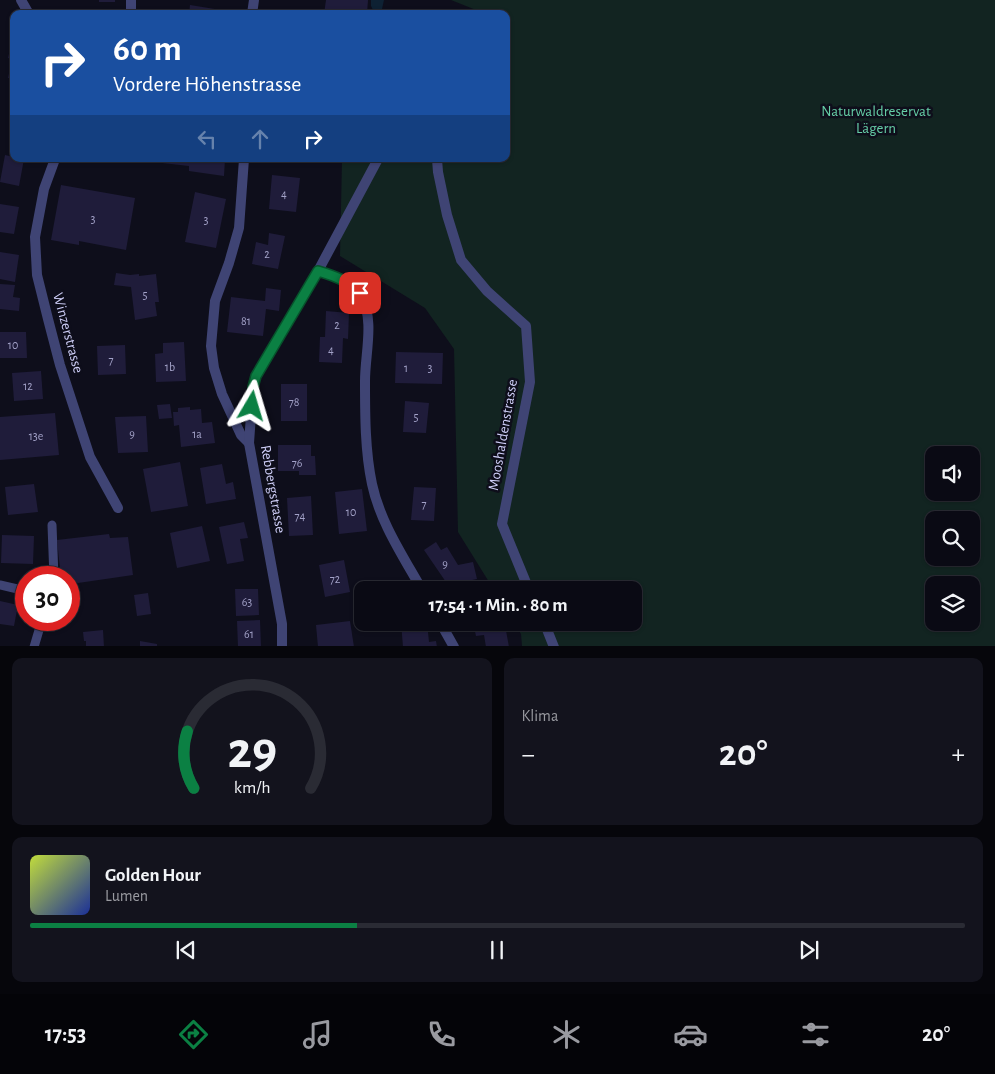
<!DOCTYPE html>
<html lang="de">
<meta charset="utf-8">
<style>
:root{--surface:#0a0a14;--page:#13131d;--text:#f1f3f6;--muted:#999aa0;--line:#2a2b34;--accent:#0b8043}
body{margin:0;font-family:"Alegreya Sans",sans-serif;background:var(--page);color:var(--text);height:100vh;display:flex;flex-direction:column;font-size:19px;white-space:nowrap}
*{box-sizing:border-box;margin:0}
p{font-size:16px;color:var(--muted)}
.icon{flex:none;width:28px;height:28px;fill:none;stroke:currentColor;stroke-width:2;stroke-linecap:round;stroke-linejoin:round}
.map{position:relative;height:646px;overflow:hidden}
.panel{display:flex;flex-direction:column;gap:12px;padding:12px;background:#06060b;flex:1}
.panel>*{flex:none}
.hud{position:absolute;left:10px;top:10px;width:500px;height:152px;border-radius:10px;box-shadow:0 1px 4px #0004,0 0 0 1px var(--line);background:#1a4fa0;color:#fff;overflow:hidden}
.fabs{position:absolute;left:925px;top:446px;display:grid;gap:10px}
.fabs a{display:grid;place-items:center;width:55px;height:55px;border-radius:10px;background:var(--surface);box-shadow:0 1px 4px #0004,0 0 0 1px var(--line);font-size:25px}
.speed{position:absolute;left:15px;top:566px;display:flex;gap:10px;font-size:25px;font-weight:700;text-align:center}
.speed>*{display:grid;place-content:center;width:65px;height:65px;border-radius:50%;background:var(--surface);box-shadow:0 1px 4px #0004,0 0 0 1px var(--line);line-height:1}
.speed .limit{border:8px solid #d22;background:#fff;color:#111}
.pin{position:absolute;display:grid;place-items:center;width:42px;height:42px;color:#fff;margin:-21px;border-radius:10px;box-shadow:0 2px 8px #0006}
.me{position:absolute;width:55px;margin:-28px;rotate:7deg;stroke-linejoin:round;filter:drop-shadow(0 0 4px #0008)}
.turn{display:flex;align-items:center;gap:18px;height:105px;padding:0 20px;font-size:22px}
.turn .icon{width:65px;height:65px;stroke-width:2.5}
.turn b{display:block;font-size:35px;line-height:42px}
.lanes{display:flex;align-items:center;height:48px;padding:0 20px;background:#0003;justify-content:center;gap:25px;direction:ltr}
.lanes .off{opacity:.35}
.big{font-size:38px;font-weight:600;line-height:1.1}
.panel .widget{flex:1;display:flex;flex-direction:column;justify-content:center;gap:8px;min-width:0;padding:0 18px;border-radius:10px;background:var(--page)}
.panel .dial{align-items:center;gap:0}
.dial svg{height:130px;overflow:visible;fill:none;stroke:var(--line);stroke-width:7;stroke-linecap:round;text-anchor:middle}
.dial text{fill:var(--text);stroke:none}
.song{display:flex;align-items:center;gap:15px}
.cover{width:60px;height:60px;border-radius:8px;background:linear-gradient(135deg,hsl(70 70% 55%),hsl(230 70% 35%))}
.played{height:5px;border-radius:2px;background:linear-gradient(90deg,var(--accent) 35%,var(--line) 35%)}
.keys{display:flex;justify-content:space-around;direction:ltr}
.heat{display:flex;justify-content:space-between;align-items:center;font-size:28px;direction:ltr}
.panel .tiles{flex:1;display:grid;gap:12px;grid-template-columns:1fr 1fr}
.widget:last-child{grid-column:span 2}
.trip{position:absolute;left:354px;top:581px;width:288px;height:50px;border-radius:10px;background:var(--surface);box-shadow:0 1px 4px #0004,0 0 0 1px var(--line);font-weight:600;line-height:50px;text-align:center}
.menu{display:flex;height:80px;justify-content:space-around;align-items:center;background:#040408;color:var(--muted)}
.menu .icon{width:35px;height:35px}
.menu .selected{color:var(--accent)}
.menu b{font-size:22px;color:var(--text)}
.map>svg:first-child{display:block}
.green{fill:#122421;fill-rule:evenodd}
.water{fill:#0e2133}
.building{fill:#1f1c3a}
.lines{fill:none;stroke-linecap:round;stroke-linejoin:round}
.lane{stroke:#3f4474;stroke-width:9}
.street{stroke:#3f4474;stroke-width:10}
.route-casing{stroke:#07532c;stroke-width:12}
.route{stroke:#0b8043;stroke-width:9}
.labels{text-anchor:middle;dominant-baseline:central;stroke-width:5;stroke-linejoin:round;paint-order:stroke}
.number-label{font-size:12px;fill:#a3a2c8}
.park-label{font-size:15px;fill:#65cda6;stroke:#0e0e1b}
.street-label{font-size:15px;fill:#cfcff8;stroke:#0e0e1b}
</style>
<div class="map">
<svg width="995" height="647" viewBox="0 0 995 647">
<rect width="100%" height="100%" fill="#0e0e1b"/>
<!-- green -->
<path class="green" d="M451,0H995V646H522L521,634L514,623L632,622V590H494L458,532L454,349L425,308L340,256L342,159H506V14H486ZM934,455H971V492H934ZM934,520H971V558H934ZM934,585H971V622H934Z"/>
<!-- water -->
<path class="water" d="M371,0H384L382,9L377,12H374L371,6Z"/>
<!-- building -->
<g class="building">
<rect x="99" y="0" width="16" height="2"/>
<path d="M326,0H368L367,14H324Z"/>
<path d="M190,5L221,10V14H189Z"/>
<path d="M11,45L14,46V79L8,78L12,59L8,58Z"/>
<path d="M13,111H14V136L9,135Z"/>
<path d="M5,155L14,157V159H24L19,186L0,182Z"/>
<path d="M154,159H225L224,176L189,171V166L153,162Z"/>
<path d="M272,175L300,178L296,212L269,209Z"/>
<path d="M61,185L135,198L126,250L79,241V245L51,240Z"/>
<path d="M195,192L226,199L216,248L185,242Z"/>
<path d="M0,204L19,207L14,234L0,232Z"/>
<path d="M269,233L285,236L278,269L252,264L256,242L268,245Z"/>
<path d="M0,252L19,255L15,282L0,279Z"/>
<path d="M116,273L130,275L139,274V276L156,274L159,302H155L157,316L135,320L131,287L114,285Z"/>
<path d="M0,284L15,285L13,297L20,298L19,311L0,309Z"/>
<path d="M266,288L281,290L279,311L266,309L263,336L227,332L231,297L265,301Z"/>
<path d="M326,311L349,313L348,339L343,338L342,363L319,362L320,337H325Z"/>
<path d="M0,332H26L27,358H0Z"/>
<path d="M184,342L186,381L156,382L155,354L163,353V343Z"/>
<path d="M125,345L126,374L98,375L97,346Z"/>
<path d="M396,352L443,353L442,384L395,383Z"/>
<path d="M41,371L43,399L14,401L12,373Z"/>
<rect x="281" y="384" width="26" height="37"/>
<path d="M405,401L429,403L426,433L403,432Z"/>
<path d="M170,404L172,418L159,419L157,405Z"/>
<path d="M190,407V410L201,409L202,423L212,422L215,443L181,447L179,425L174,426L173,412H178V408Z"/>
<path d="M55,413L59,455L0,460V417Z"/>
<path d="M146,416L148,452L118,453L115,417Z"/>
<path d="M278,445H311V456H315L316,475H299V471H278Z"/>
<path d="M180,462L188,506L151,512L143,469Z"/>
<path d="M222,464L226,484L233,482L236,499L206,504L200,468Z"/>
<path d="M34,484L38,512L8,515L5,487Z"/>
<path d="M414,487L436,488L434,521L411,520Z"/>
<path d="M362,489L367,531L339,534L335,492Z"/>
<path d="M311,496L313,535L289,536L287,498Z"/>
<path d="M244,522L248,538L240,539L244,561L227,564L219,527Z"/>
<path d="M202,526L210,561L177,568L170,533Z"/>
<path d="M109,534L110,538L128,537L133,575L78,583L69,582V578H61L57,540Z"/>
<path d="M2,535L34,536L33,564L1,563Z"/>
<path d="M436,542L441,550L447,547L458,565L473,562L477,579L448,585L424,550Z"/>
<path d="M344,560L350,592L325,597L319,565Z"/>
<path d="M235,589H258L259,615L236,616Z"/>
<path d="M148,593L151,614L137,616L134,595Z"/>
<path d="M0,601L18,605L14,626L0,624Z"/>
<path d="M260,620L261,647H238L237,621Z"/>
<path d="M350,621L354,647H318L316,625Z"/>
<path d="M401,622H427L429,642L436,641L437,647H403Z"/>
<path d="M473,622H498L499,626L505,625L509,647H486L484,635L476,636Z"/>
<path d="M103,630L104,647H86V641H84L83,632Z"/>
<path d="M140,641L157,644V647H140Z"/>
</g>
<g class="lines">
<!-- lane -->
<g class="lane">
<path d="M52,525L54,578"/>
<path d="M0,585L26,591"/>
<path d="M34,647L42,620"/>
</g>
<!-- street -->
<g class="street">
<path d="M21,0L29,14"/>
<path d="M131,14V0"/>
<path d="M252,14L254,0"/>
<path d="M55,159L44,189L35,237L37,275L48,319L60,365L90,457L118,508"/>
<path d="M244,159L239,228L229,263L215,301L211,346L214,368L222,394L241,435L249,443"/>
<path d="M437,159L438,172L447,215L461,260L487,291L526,326L530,382L502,524L529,590"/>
<path d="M318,271C332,275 353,281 361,295C375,321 365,353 365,381C365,414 365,451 372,484C380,522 403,556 422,590"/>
<path d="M440,622L454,647"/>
<path d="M544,622L554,647"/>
<path d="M282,647V624L249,443L253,387L256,376L318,271L378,159"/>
</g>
</g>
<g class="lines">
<defs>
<path id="route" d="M252,406L253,387L256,376L318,271C338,277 345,280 360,293"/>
</defs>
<!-- route casing -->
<use href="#route" class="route-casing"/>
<!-- route -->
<use href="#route" class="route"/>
</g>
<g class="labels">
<!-- number labels -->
<g class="number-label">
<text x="284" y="194">4</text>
<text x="93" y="219">3</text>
<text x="206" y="220">3</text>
<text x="267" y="254">2</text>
<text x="145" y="295">5</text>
<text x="246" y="321">81</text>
<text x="337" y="325">2</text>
<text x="13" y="345">10</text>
<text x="331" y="350">4</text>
<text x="111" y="360">7</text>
<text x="170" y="367">1b</text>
<text x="406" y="368">1</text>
<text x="430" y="368">3</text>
<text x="28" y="386">12</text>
<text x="294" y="402">78</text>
<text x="416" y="417">5</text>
<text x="132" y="434">9</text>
<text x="197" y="434">1a</text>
<text x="36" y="436">13e</text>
<text x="297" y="463">76</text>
<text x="424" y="504">7</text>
<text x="351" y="512">10</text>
<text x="300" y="516">74</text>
<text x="445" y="564">9</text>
<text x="335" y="579">72</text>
<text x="247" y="602">63</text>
<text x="249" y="634">61</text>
</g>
<!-- park labels -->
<g class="park-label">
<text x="876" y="111">Naturwaldreservat<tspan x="876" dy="17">Lägern</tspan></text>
</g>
<!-- street labels -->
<g class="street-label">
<text transform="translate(68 333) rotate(75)">Winzerstrasse</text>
<text transform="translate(503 435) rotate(-80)">Mooshaldenstrasse</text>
<text transform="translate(273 489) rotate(80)">Rebbergstrasse</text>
</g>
</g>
</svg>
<div class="fabs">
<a><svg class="icon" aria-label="sound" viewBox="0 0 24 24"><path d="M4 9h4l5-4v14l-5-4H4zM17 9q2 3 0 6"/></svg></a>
<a><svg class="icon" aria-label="search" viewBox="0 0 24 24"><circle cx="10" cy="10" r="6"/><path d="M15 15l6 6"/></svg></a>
<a><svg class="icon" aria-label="layers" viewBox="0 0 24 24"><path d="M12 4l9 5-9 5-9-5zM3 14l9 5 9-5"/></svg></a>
</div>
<div class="speed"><div class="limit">30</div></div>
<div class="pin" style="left:360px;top:293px;background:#d93025"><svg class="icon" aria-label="arrive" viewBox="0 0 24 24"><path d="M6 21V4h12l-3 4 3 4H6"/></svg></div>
<svg class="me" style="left:252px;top:406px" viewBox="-20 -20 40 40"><path d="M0-17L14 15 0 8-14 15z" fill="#0b8043" stroke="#fff" stroke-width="4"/></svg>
<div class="trip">17:54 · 1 Min. · 80 m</div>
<div class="hud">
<div class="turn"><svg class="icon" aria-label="right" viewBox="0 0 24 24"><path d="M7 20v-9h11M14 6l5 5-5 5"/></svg><div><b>60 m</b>Vordere Höhenstrasse</div></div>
<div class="lanes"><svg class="icon off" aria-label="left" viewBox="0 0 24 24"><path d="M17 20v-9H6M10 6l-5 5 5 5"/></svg><svg class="icon off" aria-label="ahead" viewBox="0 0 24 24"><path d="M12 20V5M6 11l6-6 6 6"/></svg><svg class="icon" aria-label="right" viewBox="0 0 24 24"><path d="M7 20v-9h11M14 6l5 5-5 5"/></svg></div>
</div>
</div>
<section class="panel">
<div class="tiles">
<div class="widget dial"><svg viewBox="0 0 100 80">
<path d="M14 69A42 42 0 1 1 86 69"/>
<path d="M14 69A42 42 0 0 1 10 34" stroke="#0b8043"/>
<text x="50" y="56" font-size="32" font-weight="700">29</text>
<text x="50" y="72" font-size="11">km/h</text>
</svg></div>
<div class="widget"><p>Klima</p>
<div class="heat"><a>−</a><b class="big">20°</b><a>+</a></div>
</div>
<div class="widget">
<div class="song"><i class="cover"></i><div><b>Golden Hour</b><p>Lumen</p></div></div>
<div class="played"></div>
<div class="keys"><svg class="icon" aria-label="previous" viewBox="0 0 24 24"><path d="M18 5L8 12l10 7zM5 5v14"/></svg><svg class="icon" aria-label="pause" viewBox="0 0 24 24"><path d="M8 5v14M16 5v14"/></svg><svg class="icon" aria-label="next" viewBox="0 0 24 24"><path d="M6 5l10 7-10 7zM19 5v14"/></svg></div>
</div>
</div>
</section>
<nav class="menu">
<b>17:53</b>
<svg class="icon selected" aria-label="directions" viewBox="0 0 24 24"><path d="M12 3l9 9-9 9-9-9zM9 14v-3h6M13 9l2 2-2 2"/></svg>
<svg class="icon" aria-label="music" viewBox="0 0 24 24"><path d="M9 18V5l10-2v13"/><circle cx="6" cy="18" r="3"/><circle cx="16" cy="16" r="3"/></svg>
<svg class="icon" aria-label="phone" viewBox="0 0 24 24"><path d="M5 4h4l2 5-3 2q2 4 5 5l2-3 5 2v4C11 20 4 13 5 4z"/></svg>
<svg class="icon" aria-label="climate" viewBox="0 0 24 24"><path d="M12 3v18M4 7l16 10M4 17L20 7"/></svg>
<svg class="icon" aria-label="car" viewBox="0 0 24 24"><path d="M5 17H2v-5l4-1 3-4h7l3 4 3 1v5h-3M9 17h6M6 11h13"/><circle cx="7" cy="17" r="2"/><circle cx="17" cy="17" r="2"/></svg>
<svg class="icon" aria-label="filters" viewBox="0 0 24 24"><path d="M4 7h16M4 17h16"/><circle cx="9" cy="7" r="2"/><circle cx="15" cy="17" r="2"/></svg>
<b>20°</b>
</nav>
